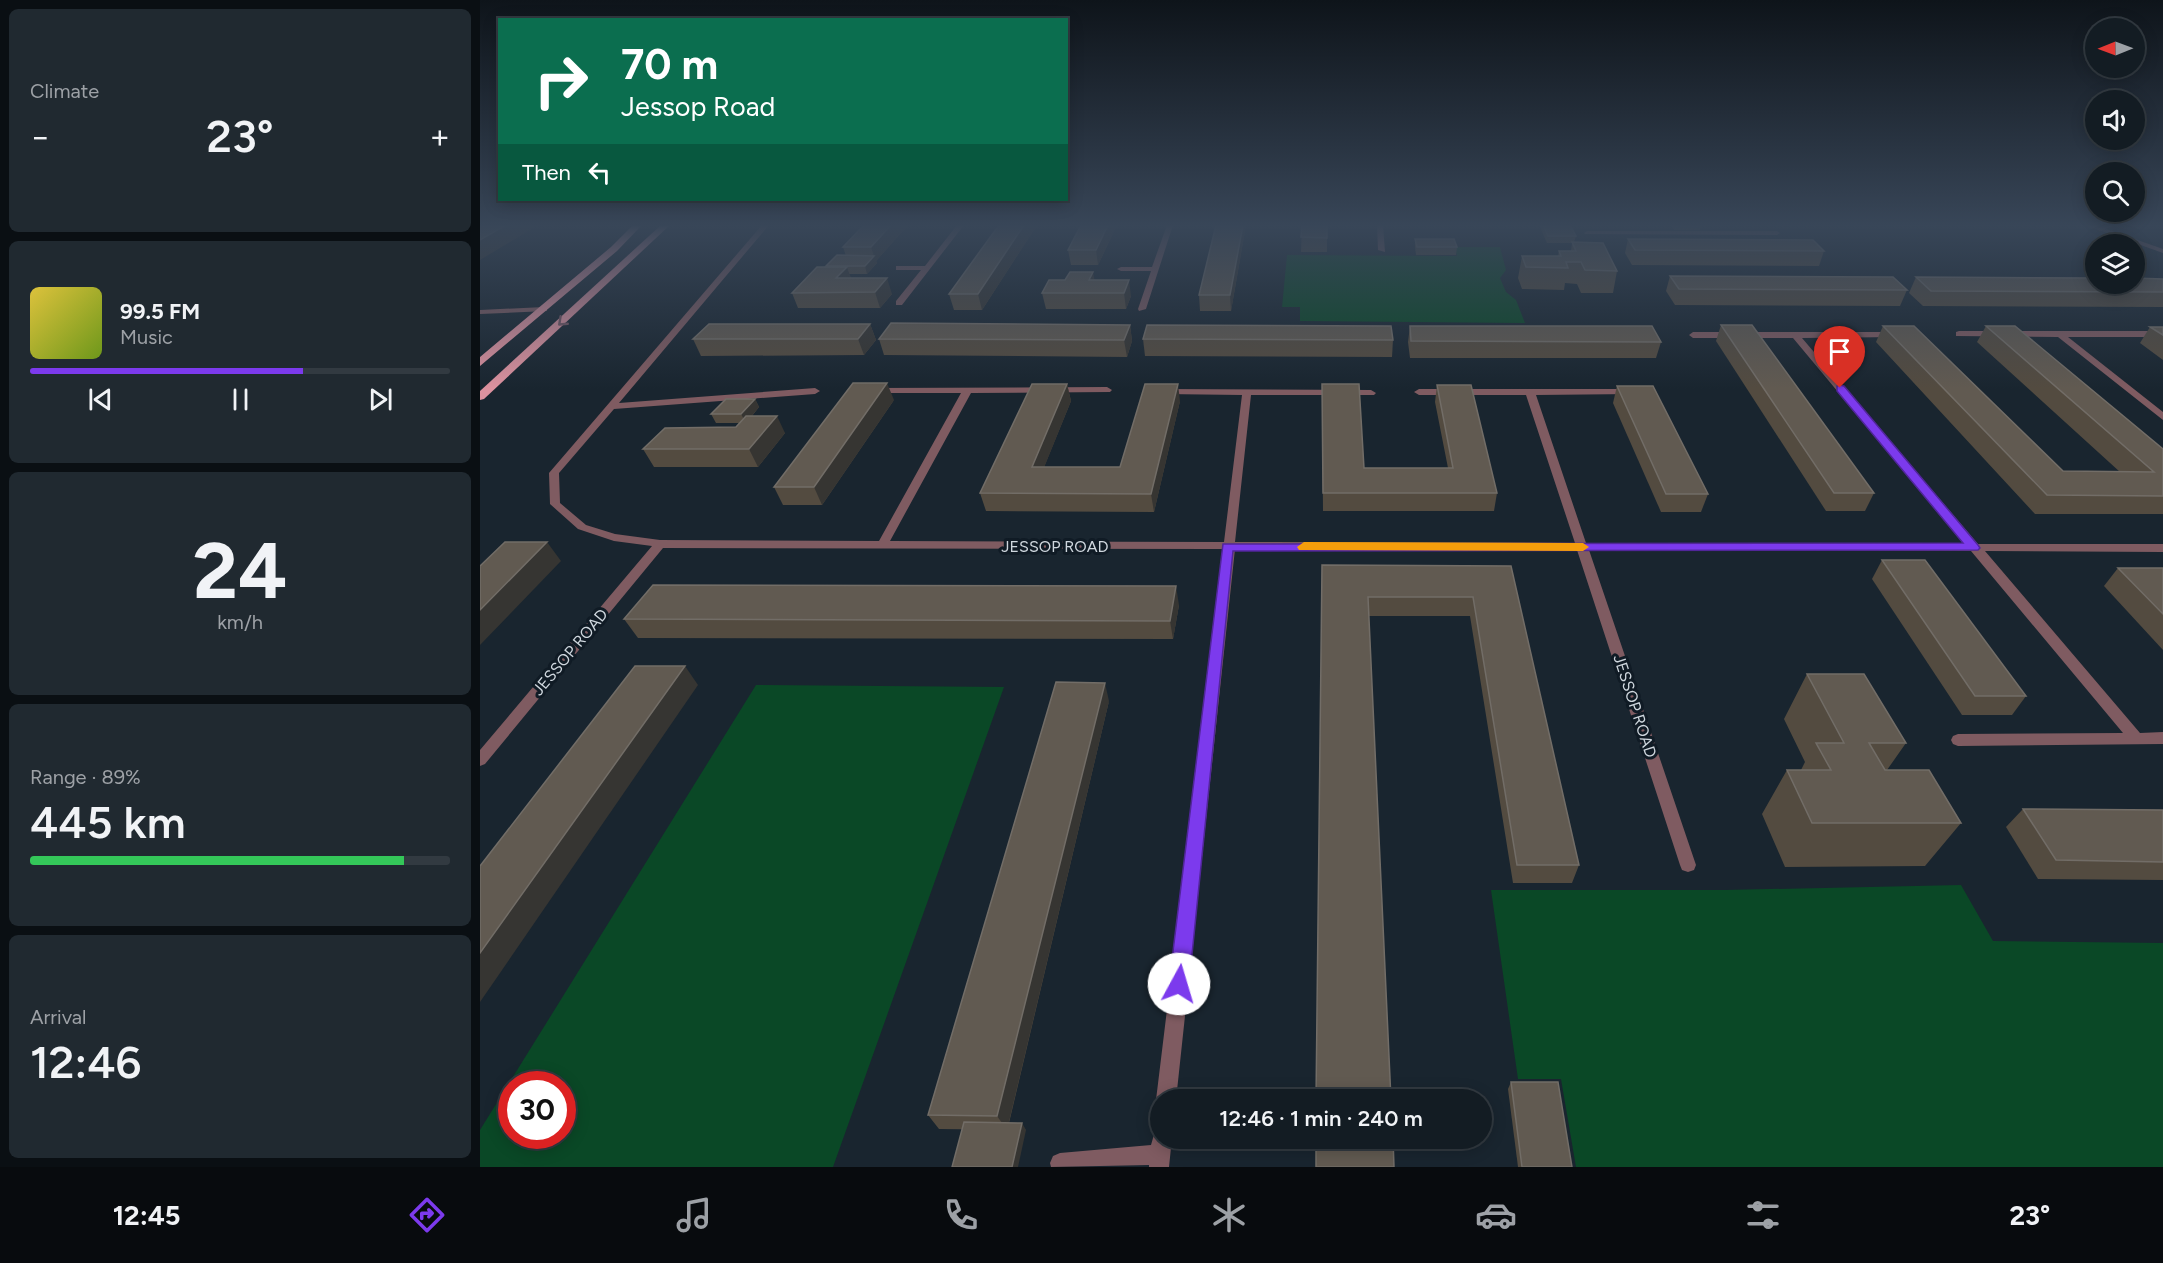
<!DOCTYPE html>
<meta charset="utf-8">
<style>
:root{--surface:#131c23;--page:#202930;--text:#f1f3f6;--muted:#9da1a6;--line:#323a41;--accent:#7c3aed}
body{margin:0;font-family:Figtree,sans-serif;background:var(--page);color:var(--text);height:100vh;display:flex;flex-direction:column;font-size:22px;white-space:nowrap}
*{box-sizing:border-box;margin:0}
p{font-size:20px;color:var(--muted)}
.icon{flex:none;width:33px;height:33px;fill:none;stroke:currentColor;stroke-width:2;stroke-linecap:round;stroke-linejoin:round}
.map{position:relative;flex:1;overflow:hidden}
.details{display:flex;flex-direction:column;gap:9px;padding:9px;background:#0a0f13;width:480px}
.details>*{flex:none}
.hud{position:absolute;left:18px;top:18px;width:570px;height:183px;border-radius:0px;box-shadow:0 3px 15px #0003,0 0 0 2px var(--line);background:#0b6e4f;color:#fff;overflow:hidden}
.needle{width:39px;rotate:269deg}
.buttons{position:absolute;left:1605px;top:18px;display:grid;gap:12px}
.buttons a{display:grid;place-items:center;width:60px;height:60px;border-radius:50%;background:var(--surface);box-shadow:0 3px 15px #0003,0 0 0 2px var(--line);font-size:30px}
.speed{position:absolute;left:18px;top:1071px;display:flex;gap:12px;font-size:30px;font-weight:700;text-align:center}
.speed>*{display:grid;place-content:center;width:78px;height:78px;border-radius:50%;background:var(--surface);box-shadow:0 3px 15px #0003,0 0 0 2px var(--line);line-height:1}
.speed .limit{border:9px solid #d22;background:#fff;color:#111}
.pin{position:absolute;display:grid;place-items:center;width:51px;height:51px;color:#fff;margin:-62px -26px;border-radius:50% 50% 50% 0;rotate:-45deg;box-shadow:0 0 6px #0007}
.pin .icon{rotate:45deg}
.me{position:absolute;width:66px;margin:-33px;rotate:6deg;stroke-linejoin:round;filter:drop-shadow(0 0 4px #0008)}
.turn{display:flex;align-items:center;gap:21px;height:126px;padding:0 24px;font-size:27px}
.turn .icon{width:78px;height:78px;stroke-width:2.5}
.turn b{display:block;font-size:42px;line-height:51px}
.then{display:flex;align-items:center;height:57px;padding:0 24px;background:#0003;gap:12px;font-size:22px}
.big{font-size:45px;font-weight:600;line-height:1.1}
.details .tile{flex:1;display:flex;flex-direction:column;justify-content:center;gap:9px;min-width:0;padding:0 21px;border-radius:9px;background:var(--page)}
.details .dial{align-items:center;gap:0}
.dial b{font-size:78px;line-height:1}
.song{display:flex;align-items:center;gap:18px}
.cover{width:72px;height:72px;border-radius:9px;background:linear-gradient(135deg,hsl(50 70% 55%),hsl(80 70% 35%))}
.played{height:6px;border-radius:3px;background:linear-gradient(90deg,var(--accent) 65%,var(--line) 65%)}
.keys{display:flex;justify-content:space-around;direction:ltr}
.heat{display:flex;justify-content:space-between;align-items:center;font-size:33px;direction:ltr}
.charge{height:9px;border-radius:4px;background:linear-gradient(90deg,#34c759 89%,var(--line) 0)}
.trip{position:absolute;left:670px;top:1089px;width:342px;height:60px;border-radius:30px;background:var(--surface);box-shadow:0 3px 15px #0003,0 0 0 2px var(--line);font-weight:600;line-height:60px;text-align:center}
.menu{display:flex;height:96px;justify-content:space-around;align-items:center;background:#080b0e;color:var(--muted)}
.menu .icon{width:42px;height:42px}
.menu .selected{color:var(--accent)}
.menu b{font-size:27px;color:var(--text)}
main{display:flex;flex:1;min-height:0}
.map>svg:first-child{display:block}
.green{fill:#0a4826;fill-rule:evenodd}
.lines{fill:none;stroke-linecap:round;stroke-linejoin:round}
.minor{fill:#7f5b61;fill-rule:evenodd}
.tertiary{fill:#7f5b61;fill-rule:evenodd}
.primary{fill:#dc929f;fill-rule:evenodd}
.wall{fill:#534b40}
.shaded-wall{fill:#363532}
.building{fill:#615a51;stroke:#726d67;stroke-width:1.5}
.oneway{stroke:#765662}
.route{fill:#7c3aed;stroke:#51269a;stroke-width:1.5}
.slow{fill:#f59e0b}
.labels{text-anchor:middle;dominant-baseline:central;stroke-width:6;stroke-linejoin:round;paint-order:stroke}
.street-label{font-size:16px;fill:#cfd7de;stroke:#101b25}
</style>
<main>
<section class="details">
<div class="tile"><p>Climate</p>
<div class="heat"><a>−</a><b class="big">23°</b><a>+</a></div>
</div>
<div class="tile">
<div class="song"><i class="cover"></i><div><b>99.5 FM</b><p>Music</p></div></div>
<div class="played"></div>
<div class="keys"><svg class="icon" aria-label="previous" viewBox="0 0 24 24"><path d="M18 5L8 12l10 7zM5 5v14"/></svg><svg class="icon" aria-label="pause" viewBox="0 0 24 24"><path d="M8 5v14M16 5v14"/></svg><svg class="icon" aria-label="next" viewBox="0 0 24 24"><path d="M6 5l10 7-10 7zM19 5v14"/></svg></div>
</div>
<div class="tile dial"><b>24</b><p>km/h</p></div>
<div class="tile"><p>Range · 89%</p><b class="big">445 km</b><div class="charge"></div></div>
<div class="tile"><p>Arrival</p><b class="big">12:46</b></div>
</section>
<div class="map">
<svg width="1683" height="1167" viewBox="0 0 1683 1167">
<rect width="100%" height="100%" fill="#19252f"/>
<!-- green -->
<g class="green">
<path d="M975,247H1020L1026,270L1020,278L1026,292L1036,300L1045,323L820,321V307H802L807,255L977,256Z"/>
<path d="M276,685L524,687L353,1167H0V1130ZM32,1084H82V1136H32Z"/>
<path d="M1481,885L1513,941L1683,943V1167H1096L1081,1079H1038L1011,890H1245Z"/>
</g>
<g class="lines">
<!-- minor -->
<g class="minor">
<path d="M282,225H289L139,403L335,388L340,391L335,394L134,409L79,473L80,503L106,525L135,534L180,540L399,541L481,393H393L388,390L390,388L627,387L632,390L630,392L491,393L410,541L744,542L762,395L683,394L680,393V389L891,390L896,393L894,395H771L755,542L1095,543L1046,395H939L934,392L939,389H1151L1156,392L1154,394L1056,395L1106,543L1485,544L1313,338H1213L1209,335L1213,332H1416L1419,333V337L1322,338L1498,544H1683V552L1505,551L1660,733L1683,732V744L1478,746L1473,744L1471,740L1473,736L1478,734L1643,733L1491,551L1109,550L1216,865L1214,870L1208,872L1202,870L1200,865L1097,550L755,549L696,1100H681V1108L676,1100L743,549L183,548L5,764L0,766V750L172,546L134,541L98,529L70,504L69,473Z"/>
<path d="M477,225H484L422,305H416V301L441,270H416V266H445Z"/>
<path d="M687,225H693L666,309L659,311L658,309L671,271H641L637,269L641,267H672Z"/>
<path d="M897,225H903L905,252L898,250Z"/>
<path d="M1625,225H1635L1620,231L1617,229Z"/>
<path d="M1107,231H1297L1300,233L1297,235L1105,234L1104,233Z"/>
<path d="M64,307H67V311L0,314V310Z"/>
<path d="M1479,331H1683V337H1588L1683,412V420L1578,337L1476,336V332Z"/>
<path d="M681,1128V1138H692L689,1167H669V1165L571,1167L570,1163L573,1156L580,1153L671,1145L675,1131Z"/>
</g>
<!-- tertiary -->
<path class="tertiary" d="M1605,225H1615L1683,249V253Z"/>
<!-- primary -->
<g class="primary">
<path d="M153,225H162L137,251L0,366V357L131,247Z"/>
<path d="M181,225H190L4,399L0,400V391Z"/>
</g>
</g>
<!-- wall -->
<g class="wall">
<path d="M384,225H428L396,261L397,263L387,274H369L371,278L412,294L400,308H318L312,293L346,267L366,256L363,247Z"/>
<path d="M519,225H557L502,310H474L469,294Z"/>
<path d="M637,225L618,265H591L588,250Z"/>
<path d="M766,225L751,311H720L719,295Z"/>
<path d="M822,225H870L847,226V252H821Z"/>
<path d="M1059,225H1090L1096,236L1094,242L1137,271L1133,293H1101L1097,284L1085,283L1084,290L1042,289L1038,278L1042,256H1078L1079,251H1091L1092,243H1067Z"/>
<path d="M1191,225H1221L1220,230H1194Z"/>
<path d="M935,239L977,247L976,255H936L935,247Z"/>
<path d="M1148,239L1344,251L1339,266L1152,265L1145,253Z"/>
<path d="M1190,276L1427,290L1420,306L1195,305L1186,291Z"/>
<path d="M1436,277L1683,279V307L1443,306L1429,293Z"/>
<path d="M615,280L651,296L646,309H566L562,293Z"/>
<path d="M390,324L396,340L384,355L221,356L213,339Z"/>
<path d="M650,325L652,341L647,357L404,355L399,339Z"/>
<path d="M1241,325L1394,493L1385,511H1346L1236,341Z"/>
<path d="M930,326L1181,342L1176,358H930L928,342Z"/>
<path d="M1403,326L1583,471L1640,472L1497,342L1506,326L1683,449V514H1555L1396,342Z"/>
<path d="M1670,327H1683V360L1660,343Z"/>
<path d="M663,339L913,340L912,357L665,356Z"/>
<path d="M587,384L591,401L564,467H640L700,401L674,512L506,511L500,493Z"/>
<path d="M842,384L884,468H968L955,402L957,385L1017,493L1014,511H843Z"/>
<path d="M1137,386L1228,494L1221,512H1181L1133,403Z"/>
<path d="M275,399L279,407L272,416L305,433L278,467H174L163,449L256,427L259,423H236L231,414Z"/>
<path d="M414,400L342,505H303L294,487Z"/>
<path d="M1402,560L1546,696L1532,715H1482L1392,579Z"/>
<path d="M842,565L1031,566L1099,865L1092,883H1033L990,616H889Z"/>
<path d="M1638,568H1683V650L1624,586Z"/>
<path d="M699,605L693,639L158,638L144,619Z"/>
<path d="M1327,674L1426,743L1407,770L1481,823L1445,866L1305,867L1282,814L1307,770H1321L1325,762L1304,719Z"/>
<path d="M629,701L529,1123L546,1130L459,1129L448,1115Z"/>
<path d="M1543,809L1683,810V880L1558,879L1526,827Z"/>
<path d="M1031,1082L1092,1167H1038L1028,1089Z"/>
</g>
<!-- shaded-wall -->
<g class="shaded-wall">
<path d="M26,225H54L55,227L0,260V240Z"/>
<path d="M411,225H428L396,261L397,263L387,274L385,266L394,256L391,247Z"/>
<path d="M544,225H557L502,310L498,294Z"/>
<path d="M628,225H637L618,265L616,250Z"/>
<path d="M763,225H766L751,311L750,295Z"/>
<path d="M367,267L372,282L356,278Z"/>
<path d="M613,272L616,287L609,280Z"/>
<path d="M407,278L412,294L400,308L395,292Z"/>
<path d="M649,280L651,296L646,309L644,293Z"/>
<path d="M390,324L396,340L384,355L378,339Z"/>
<path d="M650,325L652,341L647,357L644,340Z"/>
<path d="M407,383L414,400L342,505L334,487Z"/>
<path d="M587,384L591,401L557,485L552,467Z"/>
<path d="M698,384L700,401L674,512L671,494Z"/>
<path d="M275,399L279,407L266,423L261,414Z"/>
<path d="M297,416L305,433L278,467L269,449Z"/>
<path d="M67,542L81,561L0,645V610Z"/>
<path d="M696,586L699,605L693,639L690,621Z"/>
<path d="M205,666L218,685L0,1002V953Z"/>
<path d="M625,683L629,701L527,1130L517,1116Z"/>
<path d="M542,1123L546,1130L538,1167H532Z"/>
</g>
<!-- building -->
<g class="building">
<path d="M0,225H26L0,240Z"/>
<path d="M384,225H411L391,247H363Z"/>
<path d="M519,225H544L498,294H469Z"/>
<path d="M601,225H628L616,250H588Z"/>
<path d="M736,225H763L750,295H719Z"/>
<path d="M822,225H847V238L821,237Z"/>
<path d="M1063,225H1090L1096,236H1068Z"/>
<path d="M935,239H974L977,247H937Z"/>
<path d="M1148,239L1333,240L1344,251L1155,250Z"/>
<path d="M1092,242L1123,243L1137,271L1105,270L1101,262H1086L1088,268L1046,267L1042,256H1081L1079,251H1096Z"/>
<path d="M357,255L394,256L385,266H346Z"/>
<path d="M337,267H367L356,278H407L395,292L312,293Z"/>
<path d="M590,272H613L609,280H649L644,293H562L569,280H585Z"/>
<path d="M1190,276L1413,277L1427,290L1199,289Z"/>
<path d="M1436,277L1616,278V284H1654V278L1683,279V292L1451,291Z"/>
<path d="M411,323L650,325L644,340L399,339Z"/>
<path d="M229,324H390L378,339H213Z"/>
<path d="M667,325L911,326L913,340L663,339Z"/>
<path d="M1241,325H1272L1394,493H1354Z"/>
<path d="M930,326H1172L1181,342L931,341Z"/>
<path d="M1403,326H1434L1583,471L1674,472L1506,326H1535L1683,449V496L1567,495Z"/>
<path d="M1670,327H1683V335Z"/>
<path d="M373,383H407L334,487H294Z"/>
<path d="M552,384H587L552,467H640L665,384H698L671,494L500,493Z"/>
<path d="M842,384H879L884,468H973L957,385H991L1017,493H843Z"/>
<path d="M1137,386H1173L1228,494H1186Z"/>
<path d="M246,399H275L261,414H231Z"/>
<path d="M266,416H297L269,449H163L185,428L256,427Z"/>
<path d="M25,542H67L0,610V566Z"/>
<path d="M1402,560H1445L1546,696H1495Z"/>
<path d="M842,565L1031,566L1099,865H1037L993,597H888L911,1100H836Z"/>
<path d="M1638,568H1683V614Z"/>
<path d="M173,585L696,586L690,621L144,619Z"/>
<path d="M155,666H205L0,953V866Z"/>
<path d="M1327,674H1384L1426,743H1389L1405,770H1449L1481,823H1332L1307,770H1351L1336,743H1364Z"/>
<path d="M576,682L625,683L517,1116L448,1115Z"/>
<path d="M1543,809L1683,810V862L1576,860Z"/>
<path d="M1031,1082H1078L1092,1167H1042Z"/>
<path d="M484,1122L542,1123L532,1167H472Z"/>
<path d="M836,1138H913L914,1167H836Z"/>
</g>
<!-- one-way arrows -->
<defs><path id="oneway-chevron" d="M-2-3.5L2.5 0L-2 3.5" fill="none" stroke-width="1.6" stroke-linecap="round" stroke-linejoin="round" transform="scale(1.5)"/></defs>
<use class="oneway" href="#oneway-chevron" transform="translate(82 322) rotate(137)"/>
<!-- sky -->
<linearGradient id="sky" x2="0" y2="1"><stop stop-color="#0e141a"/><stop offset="0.58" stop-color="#384658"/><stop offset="1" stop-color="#384658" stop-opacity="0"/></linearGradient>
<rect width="1683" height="389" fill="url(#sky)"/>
<!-- route -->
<path class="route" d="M1360,385L1364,386L1498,545L1500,548L1498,550L753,551L709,984L706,991L699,994L692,991L689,984L743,544L1483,543L1357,391V386Z"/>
<!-- slow -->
<path class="slow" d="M824,542L1103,543L1109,547L1103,551L819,550L817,547Z"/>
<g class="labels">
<!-- street labels -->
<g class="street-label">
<text x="575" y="546">JESSOP ROAD</text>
<text transform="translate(90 652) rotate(-50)">JESSOP ROAD</text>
<text transform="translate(1155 706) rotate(72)">JESSOP ROAD</text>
</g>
</g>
</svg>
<div class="buttons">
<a><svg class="needle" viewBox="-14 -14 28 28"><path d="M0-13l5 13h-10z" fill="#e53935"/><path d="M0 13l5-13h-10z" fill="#9da1a6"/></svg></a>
<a><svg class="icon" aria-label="sound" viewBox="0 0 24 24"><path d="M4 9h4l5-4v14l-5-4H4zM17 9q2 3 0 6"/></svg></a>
<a><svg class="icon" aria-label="search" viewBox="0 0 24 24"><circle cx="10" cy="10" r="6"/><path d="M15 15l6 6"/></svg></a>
<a><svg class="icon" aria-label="layers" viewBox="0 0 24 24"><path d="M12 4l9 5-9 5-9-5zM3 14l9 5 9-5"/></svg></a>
</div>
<div class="speed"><div class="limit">30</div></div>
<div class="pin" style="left:1360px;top:388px;background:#d93025"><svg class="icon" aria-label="arrive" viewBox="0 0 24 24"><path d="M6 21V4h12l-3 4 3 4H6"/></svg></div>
<svg class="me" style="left:699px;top:984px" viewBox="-20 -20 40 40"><circle r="19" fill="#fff"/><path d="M0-13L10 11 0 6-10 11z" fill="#7c3aed"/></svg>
<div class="trip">12:46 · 1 min · 240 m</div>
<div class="hud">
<div class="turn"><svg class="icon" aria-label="right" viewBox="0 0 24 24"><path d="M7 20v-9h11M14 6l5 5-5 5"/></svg><div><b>70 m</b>Jessop Road</div></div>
<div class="then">Then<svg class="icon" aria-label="left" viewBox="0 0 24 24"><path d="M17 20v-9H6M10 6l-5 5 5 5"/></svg></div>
</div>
</div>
</main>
<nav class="menu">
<b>12:45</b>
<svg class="icon selected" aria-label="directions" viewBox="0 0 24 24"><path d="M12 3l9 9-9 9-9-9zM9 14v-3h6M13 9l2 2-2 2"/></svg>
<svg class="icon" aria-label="music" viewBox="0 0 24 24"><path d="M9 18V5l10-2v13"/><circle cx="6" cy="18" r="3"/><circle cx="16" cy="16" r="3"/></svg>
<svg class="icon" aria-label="phone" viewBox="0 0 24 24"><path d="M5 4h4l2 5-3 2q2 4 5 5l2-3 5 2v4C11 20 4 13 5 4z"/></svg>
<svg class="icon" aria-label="climate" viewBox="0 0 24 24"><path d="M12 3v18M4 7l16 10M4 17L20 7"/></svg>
<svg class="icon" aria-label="car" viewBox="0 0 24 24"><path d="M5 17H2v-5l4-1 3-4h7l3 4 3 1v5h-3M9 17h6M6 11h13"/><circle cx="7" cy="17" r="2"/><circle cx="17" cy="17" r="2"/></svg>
<svg class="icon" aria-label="filters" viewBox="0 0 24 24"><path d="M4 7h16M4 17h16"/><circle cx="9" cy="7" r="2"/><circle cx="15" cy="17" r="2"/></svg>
<b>23°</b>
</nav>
